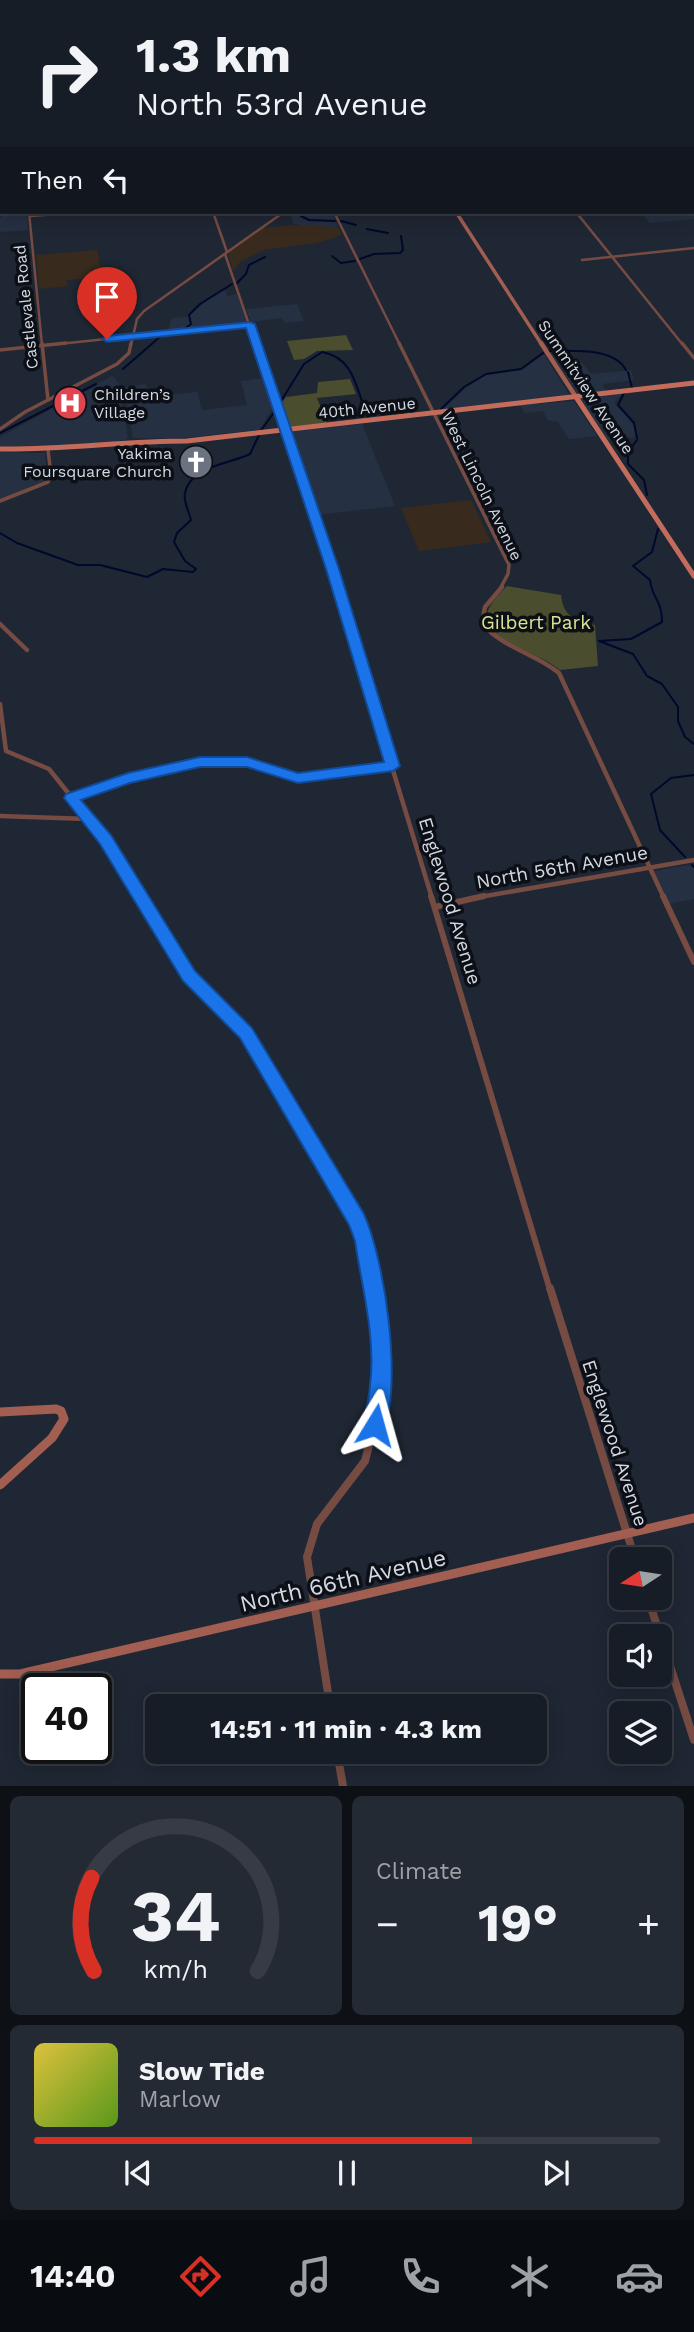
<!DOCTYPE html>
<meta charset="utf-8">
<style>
:root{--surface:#171d27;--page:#242a33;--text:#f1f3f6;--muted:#9ea2a7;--line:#363b44;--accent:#d93025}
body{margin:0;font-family:"Work Sans",sans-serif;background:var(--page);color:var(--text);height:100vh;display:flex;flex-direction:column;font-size:26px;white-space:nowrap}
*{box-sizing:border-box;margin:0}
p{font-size:23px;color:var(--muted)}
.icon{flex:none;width:38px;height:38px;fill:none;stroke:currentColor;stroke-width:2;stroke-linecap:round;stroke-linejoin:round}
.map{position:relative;height:1786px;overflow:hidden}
.panel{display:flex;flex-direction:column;gap:10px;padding:10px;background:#0d1015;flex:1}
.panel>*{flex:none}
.banner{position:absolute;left:0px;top:0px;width:695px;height:214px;box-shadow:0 4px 18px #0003,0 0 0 2px var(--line);background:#171d27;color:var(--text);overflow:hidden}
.needle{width:46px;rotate:258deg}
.controls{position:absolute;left:609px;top:1547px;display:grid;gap:14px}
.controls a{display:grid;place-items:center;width:63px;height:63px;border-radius:10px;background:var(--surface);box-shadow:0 4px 18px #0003,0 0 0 2px var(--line);font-size:35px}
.speed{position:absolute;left:21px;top:1673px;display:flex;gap:14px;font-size:35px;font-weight:700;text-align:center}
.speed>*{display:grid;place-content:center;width:91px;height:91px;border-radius:50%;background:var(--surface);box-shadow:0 4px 18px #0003,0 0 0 2px var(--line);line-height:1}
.speed .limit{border:4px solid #111;border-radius:10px;background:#fff;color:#111}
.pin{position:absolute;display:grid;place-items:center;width:60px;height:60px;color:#fff;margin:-72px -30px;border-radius:50% 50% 50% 0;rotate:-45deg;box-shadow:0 0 7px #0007}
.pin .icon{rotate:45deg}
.me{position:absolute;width:77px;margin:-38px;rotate:8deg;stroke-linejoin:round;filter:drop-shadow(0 0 5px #0008)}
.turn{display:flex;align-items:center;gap:24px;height:147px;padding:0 21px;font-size:32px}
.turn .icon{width:91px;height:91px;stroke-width:2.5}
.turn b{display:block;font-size:49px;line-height:60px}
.then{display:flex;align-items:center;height:66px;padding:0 21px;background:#0003;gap:14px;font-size:26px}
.big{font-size:52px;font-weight:700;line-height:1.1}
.panel .card{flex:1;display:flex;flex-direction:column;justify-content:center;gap:10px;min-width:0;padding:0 24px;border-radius:10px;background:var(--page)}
.panel .dial{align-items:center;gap:0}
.dial svg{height:182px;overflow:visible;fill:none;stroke:var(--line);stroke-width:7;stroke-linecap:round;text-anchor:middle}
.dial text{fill:var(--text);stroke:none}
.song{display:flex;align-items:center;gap:21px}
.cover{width:84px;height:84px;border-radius:10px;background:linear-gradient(135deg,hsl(50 70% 55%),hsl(90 70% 35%))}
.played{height:7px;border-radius:4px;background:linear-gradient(90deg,var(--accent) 70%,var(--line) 70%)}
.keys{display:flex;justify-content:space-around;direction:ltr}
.heat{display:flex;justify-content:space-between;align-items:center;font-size:38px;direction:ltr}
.panel .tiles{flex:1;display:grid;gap:10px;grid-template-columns:1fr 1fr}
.card:last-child{grid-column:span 2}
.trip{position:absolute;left:145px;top:1694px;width:402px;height:70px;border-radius:10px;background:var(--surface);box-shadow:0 4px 18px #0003,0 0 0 2px var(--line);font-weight:700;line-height:70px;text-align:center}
.dock{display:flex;height:112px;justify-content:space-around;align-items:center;background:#090c10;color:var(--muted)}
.dock .icon{width:49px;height:49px}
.dock .active{color:var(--accent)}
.dock b{font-size:32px;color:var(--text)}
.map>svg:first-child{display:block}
.built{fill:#253043}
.education{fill:#382b1d}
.green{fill:#4a4e2e}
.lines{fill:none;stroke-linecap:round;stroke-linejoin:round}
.stream{stroke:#00082c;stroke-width:2}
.tertiary-far4{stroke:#764b42;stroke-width:2.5}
.tertiary-far3{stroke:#764b42;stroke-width:3.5}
.tertiary-far2{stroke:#764b42;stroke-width:4.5}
.tertiary-far1{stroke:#764b42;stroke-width:6}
.tertiary{stroke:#764b42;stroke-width:8}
.secondary-far3{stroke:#a25e50;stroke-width:2.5}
.secondary-far2{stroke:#a25e50;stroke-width:3.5}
.secondary-far1{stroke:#a25e50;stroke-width:4.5}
.secondary{stroke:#a25e50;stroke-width:9}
.primary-far1{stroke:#c46c5b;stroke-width:2.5}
.primary{stroke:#c46c5b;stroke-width:5}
.rail-casing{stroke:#878d98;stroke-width:2.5}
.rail{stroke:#0c1016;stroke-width:2;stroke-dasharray:2.5;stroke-linecap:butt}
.route{fill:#1a73e8;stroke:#114b97;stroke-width:2}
.labels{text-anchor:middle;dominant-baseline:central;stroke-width:7;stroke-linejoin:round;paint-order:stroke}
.far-street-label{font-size:16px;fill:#d3d9e2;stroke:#0c1016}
.far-poi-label{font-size:16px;fill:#d3d9e2;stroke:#0c1016;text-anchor:start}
.park-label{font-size:19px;fill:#d9e592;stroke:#0c1016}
.street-label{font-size:19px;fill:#d3d9e2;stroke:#0c1016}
.near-street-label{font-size:23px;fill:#d3d9e2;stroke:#0c1016}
</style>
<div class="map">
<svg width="694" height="1786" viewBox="0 0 694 1786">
<rect width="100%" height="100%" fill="#1f2734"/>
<!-- built -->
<g class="built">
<path d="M693,210L694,219L650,223L640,212Z"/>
<path d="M7,212H27L28,230L0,232V218Z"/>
<path d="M301,212H331L338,227H306L293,223L291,214Z"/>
<path d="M226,291L227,296L237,294L247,323L167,332L172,318L187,317L218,292Z"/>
<path d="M297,304L304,321L285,323L282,318L251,322L246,309Z"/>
<path d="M564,351L570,359L578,358L591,374L631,370L634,380L602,384L607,392L577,393L550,353Z"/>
<path d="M544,354L570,396L442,410L467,387L487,375L522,370Z"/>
<path d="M112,376L119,383L128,438L125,440L41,448L0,447V437Z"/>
<path d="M264,378L267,379L274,406L259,430L183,438H133L124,387L146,384L149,397L197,392L202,410L247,405L241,381Z"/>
<path d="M623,393L614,403L633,423L636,437L608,441L581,400Z"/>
<path d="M574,401L597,436L569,439L558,422L548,420L543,411L525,413L520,405Z"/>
<path d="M362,424L395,506L317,515L290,432Z"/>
<path d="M0,452L45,453L47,479L39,485L0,499Z"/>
<path d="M689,865L694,868V899L669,904L654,871Z"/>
</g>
<!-- education -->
<g class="education">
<path d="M296,225L338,227L342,235L316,243L263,250L240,262L233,271L228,253L263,228Z"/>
<path d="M97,250L102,277L67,280L68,286L39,289L36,255Z"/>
<path d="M471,500L491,542L419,551L401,508Z"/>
</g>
<!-- green -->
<g class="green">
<path d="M346,335L353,350L317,351L304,359L294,360L287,341Z"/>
<path d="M350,379L356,394L317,398L327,423L288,427L281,404L286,397L317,393L318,382Z"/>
<path d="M507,586L561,595C563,616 575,621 595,625L598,666L560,670C524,641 450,640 507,586Z"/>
</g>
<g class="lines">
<!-- stream -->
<g class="stream">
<path d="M12,0L14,2"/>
<path d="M300,212L301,216L309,220L335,221"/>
<path d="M341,221L356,225"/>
<path d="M367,229L388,233"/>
<path d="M332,256L341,263L355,261"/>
<path d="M360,259L374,254L400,253L403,250L401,236"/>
<path d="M237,283L246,274L249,265L265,257"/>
<path d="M183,330L191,324L189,315L200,304L232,284"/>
<path d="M549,351C572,351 614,347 626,370"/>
<path d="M123,369L162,335"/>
<path d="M628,372L632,388"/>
<path d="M624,393L618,405L634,423L637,438"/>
<path d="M281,401L304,364L322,352C357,358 356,394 369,419"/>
<path d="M441,409L464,387L486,374L521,369L543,353"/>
<path d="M262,429L275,411"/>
<path d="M0,433L96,384"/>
<path d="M637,440L628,452V464L644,480L647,495"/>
<path d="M658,529L652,552L633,566L650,580C652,599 662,599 662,622L631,639L599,641L633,654L647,676L662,684L678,707V721L685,737L694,744"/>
<path d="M0,533L17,543L78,565H100L147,577L163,569L193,572L196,569L185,561L174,542L177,533L191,520C189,511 183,502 185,493C190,466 230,464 250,454L259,435"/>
<path d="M685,857L660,830L651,794L671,778L694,775"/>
<path d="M692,865L694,867"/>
</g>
<!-- tertiary-far4 -->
<g class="tertiary-far4">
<path d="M194,0L197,2"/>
<path d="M378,0L382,2"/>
<path d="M247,2L257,0"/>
<path d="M29,212L42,345"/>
<path d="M213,212L227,252"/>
<path d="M334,212L400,345"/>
<path d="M576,212L683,345"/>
<path d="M30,216L85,212"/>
<path d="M225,254L256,345"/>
<path d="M582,260L694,248"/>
<path d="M49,345L250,324"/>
<path d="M131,345L137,319L144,311L284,212"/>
</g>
<!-- tertiary-far3 -->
<g class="tertiary-far3">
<path d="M42,343L48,400"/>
<path d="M255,343L338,589"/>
<path d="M399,343L509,565L508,574L500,589"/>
<path d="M682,343L694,358"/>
<path d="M0,350L66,343"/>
<path d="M0,429L25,412L117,364L129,353L131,343"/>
<path d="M0,501L48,482L51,475L48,450"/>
</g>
<!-- tertiary-far2 -->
<g class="tertiary-far2">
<path d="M337,587L432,898"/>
<path d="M502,587L485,607L482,623C502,648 535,653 559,673L664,898"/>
<path d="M0,624L27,650"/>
<path d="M0,704L6,751L49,769L105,839L141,898"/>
<path d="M71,798L128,778L200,762H247L297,778L393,766"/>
<path d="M0,816L88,819"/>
<path d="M474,898L694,860"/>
</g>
<!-- tertiary-far1 -->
<g class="tertiary-far1">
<path d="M140,896L189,976L246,1033L357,1220L365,1241L373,1290"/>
<path d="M431,896L550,1290"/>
<path d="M663,896L694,962"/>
<path d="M435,907L484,896"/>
</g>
<!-- tertiary -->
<g class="tertiary">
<path d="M550,1288L635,1559"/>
<path d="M648,1598L694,1740"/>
<path d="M330,1706L307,1557L317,1524L365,1461L378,1410L383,1364L373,1288"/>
<path d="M337,1752L343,1786"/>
</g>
<!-- secondary-far3 -->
<g class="secondary-far3">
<path d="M230,0L233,2"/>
<path d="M304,0L308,2"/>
<path d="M489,0L492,2"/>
<path d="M24,2L34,0"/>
<path d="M352,2L362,0"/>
</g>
<!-- secondary-far2 -->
<g class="secondary-far2">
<path d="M456,212L542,345"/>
<path d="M0,214L3,212"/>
</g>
<!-- secondary-far1 -->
<path class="secondary-far1" d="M541,343L576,397"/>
<!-- secondary -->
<g class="secondary">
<path d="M0,1412L56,1409L61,1411L64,1419L52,1438L0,1485"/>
<path d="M0,1674H20L694,1518"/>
</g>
<!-- primary-far1 -->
<path class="primary-far1" d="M677,0L679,2"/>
<!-- primary -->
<g class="primary">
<path d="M576,397L694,576"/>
<path d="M0,449C63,450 124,441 187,441L694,383"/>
</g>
<defs>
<g id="rail">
<path d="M51,0L54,2"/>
<path d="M86,2L97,0"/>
</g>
</defs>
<!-- rail casing -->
<use href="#rail" class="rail-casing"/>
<!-- rail -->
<use href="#rail" class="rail"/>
</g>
<!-- route -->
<path class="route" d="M250,322L255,324L339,569L400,766L393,771L298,783L247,767H200L130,783L81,800L111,835L195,971L252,1028L364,1214C385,1261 403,1384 383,1433L375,1436L368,1433C362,1418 369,1401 370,1385C376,1338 362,1288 355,1241L349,1225L240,1038L183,981L100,844L64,798L66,794L128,773L200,757H247L298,773L384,762L326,569L246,328L107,342L102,339L107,336Z"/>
<!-- icons -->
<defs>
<symbol id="hospital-disc" viewBox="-11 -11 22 22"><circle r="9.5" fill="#e0444e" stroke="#0c1016"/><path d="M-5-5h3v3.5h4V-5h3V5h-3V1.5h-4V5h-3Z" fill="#fff"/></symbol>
<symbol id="church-disc" viewBox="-11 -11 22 22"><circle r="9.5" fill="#6b7280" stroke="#0c1016"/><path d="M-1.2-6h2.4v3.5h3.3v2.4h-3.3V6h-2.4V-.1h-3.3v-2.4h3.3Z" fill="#fff"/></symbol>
</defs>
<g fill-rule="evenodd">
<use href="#hospital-disc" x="51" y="384" width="38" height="38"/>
<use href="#church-disc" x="177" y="443" width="38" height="38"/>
</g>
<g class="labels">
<!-- far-street labels -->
<g class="far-street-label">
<text transform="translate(26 307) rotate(-96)">Castlevale Road</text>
<text transform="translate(586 387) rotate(56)">Summitview Avenue</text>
<text transform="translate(367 408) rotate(-6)">40th Avenue</text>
<text transform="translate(482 486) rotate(64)">West Lincoln Avenue</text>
</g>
<!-- far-poi labels -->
<g class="far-poi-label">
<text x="94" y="394">Children’s<tspan x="94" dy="18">Village</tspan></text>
<text x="172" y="453" text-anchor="end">Yakima<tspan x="172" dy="18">Foursquare Church</tspan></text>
</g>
<!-- park labels -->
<g class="park-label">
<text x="536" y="622">Gilbert Park</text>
</g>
<!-- street labels -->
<g class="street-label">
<text transform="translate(562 867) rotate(-10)">North 56th Avenue</text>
<text transform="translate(450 901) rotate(73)">Englewood Avenue</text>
<text transform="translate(615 1443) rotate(72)">Englewood Avenue</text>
</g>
<!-- near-street labels -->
<g class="near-street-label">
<text transform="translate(343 1581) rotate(-13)">North 66th Avenue</text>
</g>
</g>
</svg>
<div class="controls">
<a><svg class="needle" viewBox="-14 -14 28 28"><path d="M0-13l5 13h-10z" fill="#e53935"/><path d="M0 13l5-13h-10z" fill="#9ea2a7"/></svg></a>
<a><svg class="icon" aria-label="sound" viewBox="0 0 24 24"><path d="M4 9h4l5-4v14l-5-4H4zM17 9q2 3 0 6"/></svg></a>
<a><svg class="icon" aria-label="layers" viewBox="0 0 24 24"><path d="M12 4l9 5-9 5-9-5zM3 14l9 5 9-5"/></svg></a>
</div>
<div class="speed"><div class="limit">40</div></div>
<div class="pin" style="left:107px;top:339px;background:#d93025"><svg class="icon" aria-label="arrive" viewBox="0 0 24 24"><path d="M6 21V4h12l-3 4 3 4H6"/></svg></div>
<svg class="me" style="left:375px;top:1425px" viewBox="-20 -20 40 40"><path d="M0-17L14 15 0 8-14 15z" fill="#1a73e8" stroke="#fff" stroke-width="4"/></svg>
<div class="trip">14:51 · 11 min · 4.3 km</div>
<div class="banner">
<div class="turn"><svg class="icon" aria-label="right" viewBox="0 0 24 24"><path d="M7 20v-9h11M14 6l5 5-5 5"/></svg><div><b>1.3 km</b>North 53rd Avenue</div></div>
<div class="then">Then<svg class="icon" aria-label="left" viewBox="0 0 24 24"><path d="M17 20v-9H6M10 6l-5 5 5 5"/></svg></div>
</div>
</div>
<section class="panel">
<div class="tiles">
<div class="card dial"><svg viewBox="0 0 100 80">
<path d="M14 69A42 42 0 1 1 86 69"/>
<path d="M14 69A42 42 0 0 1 13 28" stroke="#d93025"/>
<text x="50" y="56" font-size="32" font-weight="700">34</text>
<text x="50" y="72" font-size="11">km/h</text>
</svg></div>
<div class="card"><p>Climate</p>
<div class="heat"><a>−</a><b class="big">19°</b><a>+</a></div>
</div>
<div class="card">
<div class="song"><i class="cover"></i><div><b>Slow Tide</b><p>Marlow</p></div></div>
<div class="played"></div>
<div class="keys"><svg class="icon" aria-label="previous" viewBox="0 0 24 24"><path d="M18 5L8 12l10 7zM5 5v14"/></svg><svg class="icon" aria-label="pause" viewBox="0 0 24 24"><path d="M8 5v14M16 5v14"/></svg><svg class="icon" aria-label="next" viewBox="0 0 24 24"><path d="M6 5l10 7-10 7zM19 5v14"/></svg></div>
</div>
</div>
</section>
<nav class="dock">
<b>14:40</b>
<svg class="icon active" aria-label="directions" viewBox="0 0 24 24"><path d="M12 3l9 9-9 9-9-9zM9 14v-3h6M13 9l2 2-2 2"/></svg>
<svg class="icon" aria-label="music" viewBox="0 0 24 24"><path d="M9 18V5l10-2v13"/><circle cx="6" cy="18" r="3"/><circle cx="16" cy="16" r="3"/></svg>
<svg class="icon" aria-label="phone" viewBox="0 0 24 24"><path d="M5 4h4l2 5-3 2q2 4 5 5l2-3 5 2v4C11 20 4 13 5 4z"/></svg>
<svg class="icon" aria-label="climate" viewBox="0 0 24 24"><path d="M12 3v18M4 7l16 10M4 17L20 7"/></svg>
<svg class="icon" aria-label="car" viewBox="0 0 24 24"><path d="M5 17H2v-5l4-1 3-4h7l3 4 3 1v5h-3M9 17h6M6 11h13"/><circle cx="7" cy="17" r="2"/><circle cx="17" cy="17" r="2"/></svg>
</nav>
